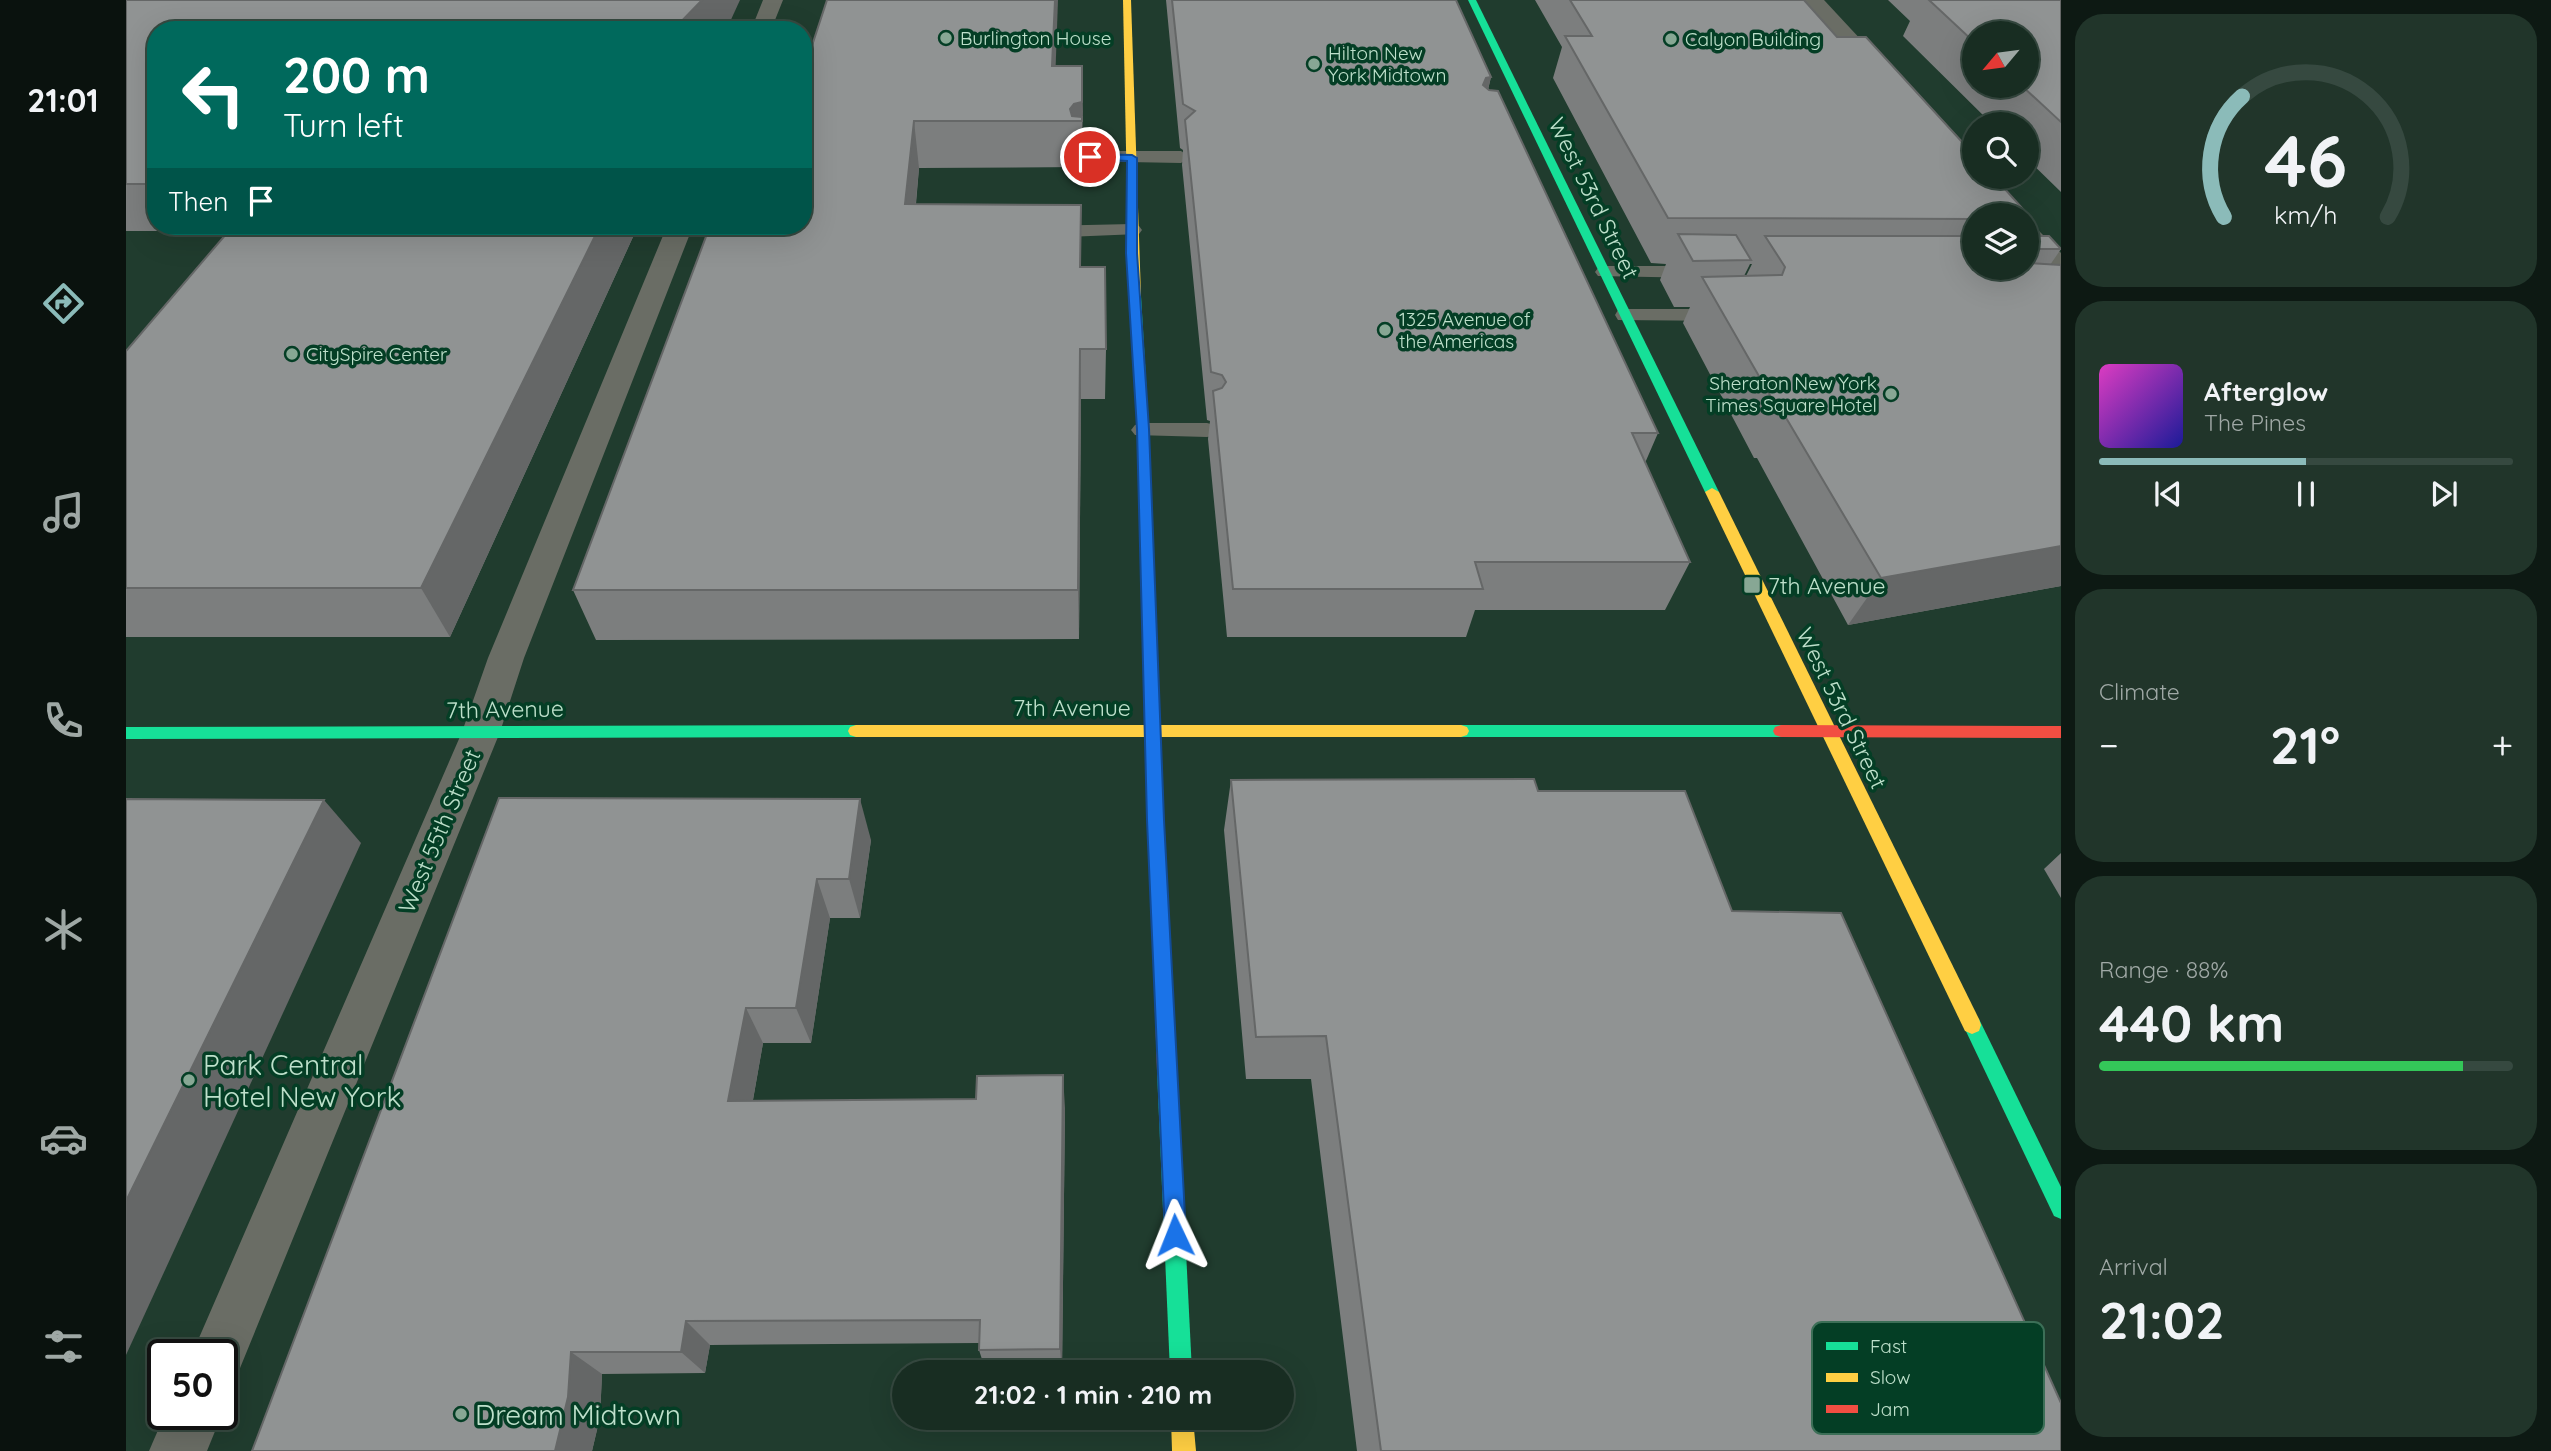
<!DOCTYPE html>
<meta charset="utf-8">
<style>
:root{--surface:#182d22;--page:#21352a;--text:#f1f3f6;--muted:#9fa8a5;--line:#364940;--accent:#8bbbb9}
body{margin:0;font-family:Quicksand,sans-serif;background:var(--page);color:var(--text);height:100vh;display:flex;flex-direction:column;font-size:26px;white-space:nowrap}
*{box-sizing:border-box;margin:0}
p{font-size:23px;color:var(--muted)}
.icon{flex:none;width:38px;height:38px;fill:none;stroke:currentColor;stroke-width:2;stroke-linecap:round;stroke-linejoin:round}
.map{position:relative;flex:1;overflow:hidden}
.drawer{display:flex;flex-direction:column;gap:14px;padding:14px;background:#0d1913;width:490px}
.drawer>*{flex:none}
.top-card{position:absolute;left:21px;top:21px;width:665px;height:214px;border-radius:28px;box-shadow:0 7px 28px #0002,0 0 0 2px var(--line);background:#00695c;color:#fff;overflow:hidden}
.needle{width:46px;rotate:241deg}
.buttons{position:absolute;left:1836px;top:21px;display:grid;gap:14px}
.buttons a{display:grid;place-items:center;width:77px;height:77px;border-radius:50%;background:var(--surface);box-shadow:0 7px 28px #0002,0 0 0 2px var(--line);font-size:35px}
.speed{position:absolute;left:21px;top:1339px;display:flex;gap:14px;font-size:35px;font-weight:700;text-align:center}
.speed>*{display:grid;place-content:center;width:91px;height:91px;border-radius:50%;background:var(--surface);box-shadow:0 7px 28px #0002,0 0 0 2px var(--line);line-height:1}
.speed .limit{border:4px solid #111;border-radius:10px;background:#fff;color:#111}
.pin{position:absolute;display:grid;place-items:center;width:60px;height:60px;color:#fff;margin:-30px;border:4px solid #fff;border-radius:50%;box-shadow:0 2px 7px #0007}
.me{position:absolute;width:77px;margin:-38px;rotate:358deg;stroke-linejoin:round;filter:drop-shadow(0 0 5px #0008)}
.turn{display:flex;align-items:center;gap:24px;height:147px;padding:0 21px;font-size:32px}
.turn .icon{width:91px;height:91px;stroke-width:2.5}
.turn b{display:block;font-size:49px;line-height:60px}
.then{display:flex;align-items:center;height:66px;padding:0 21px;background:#0003;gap:14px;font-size:26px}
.big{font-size:52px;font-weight:700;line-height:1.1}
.drawer .widget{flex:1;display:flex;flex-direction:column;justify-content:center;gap:10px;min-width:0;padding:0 24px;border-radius:28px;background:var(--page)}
.drawer .dial{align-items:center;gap:0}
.dial svg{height:182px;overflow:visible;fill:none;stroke:var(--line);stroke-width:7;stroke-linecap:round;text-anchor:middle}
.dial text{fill:var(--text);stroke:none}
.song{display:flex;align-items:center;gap:21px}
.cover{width:84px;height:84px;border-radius:10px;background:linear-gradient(135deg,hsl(310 70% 55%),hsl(240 70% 35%))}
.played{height:7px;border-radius:4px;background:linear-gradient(90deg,var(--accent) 50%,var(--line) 50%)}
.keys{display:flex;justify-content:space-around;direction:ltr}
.heat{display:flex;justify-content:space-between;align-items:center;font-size:38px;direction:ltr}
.charge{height:10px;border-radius:5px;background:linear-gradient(90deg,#34c759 88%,var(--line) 0)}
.trip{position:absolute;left:766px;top:1360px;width:402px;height:70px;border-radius:35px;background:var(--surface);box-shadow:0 7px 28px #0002,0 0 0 2px var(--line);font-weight:700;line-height:70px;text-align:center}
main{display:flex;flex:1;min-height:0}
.dock{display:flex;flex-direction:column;width:126px;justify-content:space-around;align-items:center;background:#0a120e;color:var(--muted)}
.dock .icon{width:49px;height:49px}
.dock .current{color:var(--accent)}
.dock b{font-size:32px;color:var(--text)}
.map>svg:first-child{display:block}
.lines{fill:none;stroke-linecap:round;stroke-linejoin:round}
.lane{fill:#6a6d65;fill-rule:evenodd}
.street{fill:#6a6d65;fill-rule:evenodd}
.fast{fill:#16e098;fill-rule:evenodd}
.slow{fill:#ffcf43;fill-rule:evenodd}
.jam{fill:#f24e42;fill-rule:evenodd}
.wall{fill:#7c7e7e;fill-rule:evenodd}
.shaded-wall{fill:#656767}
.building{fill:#909393;stroke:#656767;stroke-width:2}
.route{fill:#1a73e8;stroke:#114b97;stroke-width:2}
.poi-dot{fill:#87a794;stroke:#043e25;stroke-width:2.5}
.labels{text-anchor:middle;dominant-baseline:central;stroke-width:7;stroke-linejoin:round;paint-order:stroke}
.far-poi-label{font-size:19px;fill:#bee0cb;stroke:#043e25;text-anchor:start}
.street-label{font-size:23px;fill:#bee0cb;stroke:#043e25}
.poi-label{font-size:23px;fill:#bee0cb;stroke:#043e25;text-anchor:start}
.near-poi-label{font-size:28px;fill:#bee0cb;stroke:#043e25;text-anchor:start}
.key{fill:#043e25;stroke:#3c6f57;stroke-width:2}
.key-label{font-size:19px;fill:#bee0cb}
</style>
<main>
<nav class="dock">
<b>21:01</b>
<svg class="icon current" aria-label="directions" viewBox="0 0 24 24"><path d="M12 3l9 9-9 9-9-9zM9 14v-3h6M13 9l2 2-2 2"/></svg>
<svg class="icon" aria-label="music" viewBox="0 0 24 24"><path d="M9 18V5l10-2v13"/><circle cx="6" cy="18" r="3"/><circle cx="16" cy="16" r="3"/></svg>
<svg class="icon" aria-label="phone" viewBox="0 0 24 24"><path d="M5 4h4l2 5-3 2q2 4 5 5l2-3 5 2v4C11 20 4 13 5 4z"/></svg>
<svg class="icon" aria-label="climate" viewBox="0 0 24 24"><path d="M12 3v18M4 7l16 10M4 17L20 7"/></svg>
<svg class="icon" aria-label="car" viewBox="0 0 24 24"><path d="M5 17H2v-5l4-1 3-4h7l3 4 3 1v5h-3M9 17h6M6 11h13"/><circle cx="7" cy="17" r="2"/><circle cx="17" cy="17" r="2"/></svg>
<svg class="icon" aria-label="filters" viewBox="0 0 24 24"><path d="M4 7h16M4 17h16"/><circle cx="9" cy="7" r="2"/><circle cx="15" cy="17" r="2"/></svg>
</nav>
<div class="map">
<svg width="1935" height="1451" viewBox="0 0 1935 1451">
<rect width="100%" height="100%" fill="#203c2e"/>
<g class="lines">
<!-- lane -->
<g class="lane">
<path d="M956,151H1055L1064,157L1055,163L949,161L947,157L949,153Z"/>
<path d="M1006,224L1013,226L1016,230L1013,234L916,238L909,236L906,232L909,228L916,226Z"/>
<path d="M1479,266H1578L1585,268L1588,272L1585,276L1578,278L1472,276L1469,272L1472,268Z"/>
<path d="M1500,309H1601L1609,310L1612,315L1609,320L1601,321L1492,320L1489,315L1492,310Z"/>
<path d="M1017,423H1081L1089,425L1093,430L1089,435L1081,437L1009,435L1005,430L1009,425Z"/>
</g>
<!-- street -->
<g class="street">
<path d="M637,0H657L645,30H625Z"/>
<path d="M1677,0H1698L1764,71L1767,76L1764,81H1748Z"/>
<path d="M1900,224L1909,227L1935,253V277L1926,275L1900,248Z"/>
<path d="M541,226H567L398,658L374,732L112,1373L96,1380V1354H66L336,732L362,658Z"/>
<path d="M39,1414H96L81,1451H23Z"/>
</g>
<!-- fast -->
<g class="fast">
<path d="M1342,0H1350L1593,492L1591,495L1586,496L1579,492Z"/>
<path d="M1009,293L1015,296L1023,430L1038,814L1036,819L1030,821L1024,819L1022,814L1011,430L1003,296Z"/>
<path d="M730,725L736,727L738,731L736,735L730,737L0,739V727Z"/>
<path d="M1335,725H1655L1661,727L1663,731L1661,735L1655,737H1335L1329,735L1327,731L1329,727Z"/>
<path d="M1846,1016L1853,1019L1935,1187V1219L1928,1216L1837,1025L1839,1019Z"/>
<path d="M1041,1061L1048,1063L1051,1070L1066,1372H1044L1031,1070L1034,1063Z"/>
</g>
<!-- slow -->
<g class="slow">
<path d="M997,0H1005L1015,296L1009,299L1003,296Z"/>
<path d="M1586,488L1593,492L1853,1019L1855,1025L1853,1031L1846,1034L1839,1031L1579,492Z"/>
<path d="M730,725H1335L1341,727L1343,731L1341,735L1335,737H730L724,735L722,731L724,727Z"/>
<path d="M1045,1418H1067L1070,1451H1046Z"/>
</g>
<!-- jam -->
<g class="jam">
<path d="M1655,725L1935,726V738L1655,737L1649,735L1647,731L1649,727Z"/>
<path d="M1030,807L1036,809L1038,814L1051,1070L1048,1077L1041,1079L1034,1077L1031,1070L1022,814L1024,809Z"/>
</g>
</g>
<!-- wall -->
<g class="wall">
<path d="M0,0L603,24L30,30V226H64L59,231H0Z"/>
<path d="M1040,0H1330L1365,77L1362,90L1532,433L1519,463L1564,562L1539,610H1349L1340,637H1101L1082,439L1084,421L1081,420L1056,165L1057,150L1054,148Z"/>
<path d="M1409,0H1678L1711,37L1906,219L1900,228V215H1848V268H1900V236L1935,249L1924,265H1935V586L1722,625L1631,458H1628L1557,323L1564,307H1548L1534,280L1540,264L1525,263L1427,78L1436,47ZM1624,264H1626L1620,276H1618Z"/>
<path d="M1762,0H1935V192L1900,158V124H1866L1777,36L1784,21ZM1848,33L1900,86H1848Z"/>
<path d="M956,66V167L793,168L790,204L955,205V267L980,349L979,399H955L953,639L470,640L447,590L679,67Z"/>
<path d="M107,226H512L324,637H0V351Z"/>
<path d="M1105,780L1412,791L1935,1451H1231L1185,1079H1120L1098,830Z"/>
<path d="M373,798L745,840L734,918H704L685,1043H637L627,1100L939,1108L936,1371L860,1372L853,1350V1343L584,1345L579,1373L476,1374L474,1417L466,1451H126Z"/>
<path d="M1935,853V898L1918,869Z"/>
</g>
<!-- shaded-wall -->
<g class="shaded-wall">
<path d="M576,0H614L603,24L597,30H547Z"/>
<path d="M929,0H932L928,112L926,66Z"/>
<path d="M956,66L957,112L956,148V121H944V109L948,104Z"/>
<path d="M1365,77L1354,121L1357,85L1360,78Z"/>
<path d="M788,121L793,168L785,253L779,204Z"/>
<path d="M56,226H64L59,231Z"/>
<path d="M474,226H512L324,637L295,588Z"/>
<path d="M954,349L955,399L953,639L952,590Z"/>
<path d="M1935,546V586L1722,625L1755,578Z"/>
<path d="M734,799L745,840L734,918L723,879Z"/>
<path d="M198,800L235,843L0,1355V1201Z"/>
<path d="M691,879L704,918L685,1043L670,1008Z"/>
<path d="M620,1008L637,1043L621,1133L602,1101Z"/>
<path d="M937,1075L939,1108L936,1371L934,1349Z"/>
<path d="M560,1321L584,1345L579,1373L555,1352Z"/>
<path d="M445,1352L476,1374L474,1417L466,1451H429Z"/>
</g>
<!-- building -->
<g class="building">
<path d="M0,0H576L547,30H30V184H0Z"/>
<path d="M701,0H929L926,66H956V102L948,104L944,109L946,116L956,117V121H788L779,204L955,205L954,267H979L980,349H954L952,590H447L584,226H677V67H679Z"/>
<path d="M1046,0H1330L1365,77L1360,78L1357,85L1363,90L1372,91L1532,433H1506L1564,562H1349L1357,589H1107L1087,391L1096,388L1100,382L1096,375L1085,372L1059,120L1069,111L1057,104Z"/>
<path d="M1444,0H1678L1711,37H1740L1848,155V177H1868L1906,219H1900V215H1848V219L1542,218L1439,36H1466Z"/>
<path d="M1803,0H1935V122L1896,86H1900V33H1848V42Z"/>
<path d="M107,226H474L295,588H0V351Z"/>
<path d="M1552,234L1610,235L1625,260L1567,261Z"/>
<path d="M1639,236H1848V268H1900V263L1935,265V546L1755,578L1656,411H1653L1576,277L1656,275L1659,267Z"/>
<path d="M1900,236H1923L1935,249H1900Z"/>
<path d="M1408,779L1412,791H1559L1606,911L1715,913L1935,1403V1451H1255L1200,1036L1130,1037L1105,780Z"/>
<path d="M373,798L734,799L723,879H691L670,1008H620L602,1101L850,1099L851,1076L937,1075L934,1349L853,1350L854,1320L560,1321L555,1352H445L442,1397L429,1451H126Z"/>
<path d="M0,799L198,800L0,1201Z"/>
</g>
<!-- route -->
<path class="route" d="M964,154L1006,155L1011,158V253L1023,429L1038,820L1060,1235L1057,1242L1049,1245L1042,1242L1039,1235L1021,820L1011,429L1000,253L1001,161L960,159V155Z"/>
<!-- markers -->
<g class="poi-dot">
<circle cx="820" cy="38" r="7"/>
<circle cx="1545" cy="39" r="7"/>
<circle cx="1188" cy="64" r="7"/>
<circle cx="1259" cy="330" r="7"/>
<circle cx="166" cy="354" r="7"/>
<circle cx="1765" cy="394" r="7"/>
<rect x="1617" y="576" width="18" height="18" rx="3.5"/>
<circle cx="63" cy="1080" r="7"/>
<circle cx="335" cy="1414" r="7"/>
</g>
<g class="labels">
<!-- far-poi labels -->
<g class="far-poi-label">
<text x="834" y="38">Burlington House</text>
<text x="1559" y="39">Calyon Building</text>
<text x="1202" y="53">Hilton New<tspan x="1202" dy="22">York Midtown</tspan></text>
<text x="1273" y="319">1325 Avenue of<tspan x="1273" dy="22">the Americas</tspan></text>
<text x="180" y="354">CitySpire Center</text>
<text x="1751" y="383" text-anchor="end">Sheraton New York<tspan x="1751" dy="22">Times Square Hotel</tspan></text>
</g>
<!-- street labels -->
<g class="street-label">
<text transform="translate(1468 198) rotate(64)">West 53rd Street</text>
<text x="946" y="707">7th Avenue</text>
<text transform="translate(1716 708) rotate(64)">West 53rd Street</text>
<text transform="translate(379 709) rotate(-1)">7th Avenue</text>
<text transform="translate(313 831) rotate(-67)">West 55th Street</text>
</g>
<!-- poi labels -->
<g class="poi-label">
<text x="1642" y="585">7th Avenue</text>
</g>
<!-- near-poi labels -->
<g class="near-poi-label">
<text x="77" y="1064">Park Central<tspan x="77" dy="32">Hotel New York</tspan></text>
<text x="349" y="1414">Dream Midtown</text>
</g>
</g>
<!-- legend -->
<rect x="1686" y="1322" width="232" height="112" rx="10" class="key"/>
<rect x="1700" y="1342" width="32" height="8" fill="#16e098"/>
<rect x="1700" y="1373" width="32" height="9" fill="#ffcf43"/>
<rect x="1700" y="1405" width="32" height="8" fill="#f24e42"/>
<g class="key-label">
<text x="1744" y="1353">Fast</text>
<text x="1744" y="1384">Slow</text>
<text x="1744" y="1416">Jam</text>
</g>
</svg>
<div class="buttons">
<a><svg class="needle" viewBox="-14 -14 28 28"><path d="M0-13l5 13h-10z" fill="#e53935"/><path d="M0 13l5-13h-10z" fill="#9fa8a5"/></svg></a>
<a><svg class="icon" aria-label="search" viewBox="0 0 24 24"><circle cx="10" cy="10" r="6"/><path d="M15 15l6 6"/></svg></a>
<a><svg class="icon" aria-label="layers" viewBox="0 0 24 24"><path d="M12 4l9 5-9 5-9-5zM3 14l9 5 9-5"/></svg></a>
</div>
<div class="speed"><div class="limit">50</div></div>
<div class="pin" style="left:964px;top:157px;background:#d93025"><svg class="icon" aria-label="arrive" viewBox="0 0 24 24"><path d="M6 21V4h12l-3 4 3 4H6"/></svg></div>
<svg class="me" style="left:1049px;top:1235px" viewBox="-20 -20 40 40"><path d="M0-17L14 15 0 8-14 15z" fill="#1a73e8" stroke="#fff" stroke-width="4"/></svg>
<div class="trip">21:02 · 1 min · 210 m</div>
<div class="top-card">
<div class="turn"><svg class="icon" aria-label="left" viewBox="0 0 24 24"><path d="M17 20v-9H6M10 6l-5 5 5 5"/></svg><div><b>200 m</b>Turn left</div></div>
<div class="then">Then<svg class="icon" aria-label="arrive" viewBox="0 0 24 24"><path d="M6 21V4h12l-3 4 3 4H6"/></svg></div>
</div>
</div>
<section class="drawer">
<div class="widget dial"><svg viewBox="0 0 100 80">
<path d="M14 69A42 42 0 1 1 86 69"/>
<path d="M14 69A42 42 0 0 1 22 16" stroke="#8bbbb9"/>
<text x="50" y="56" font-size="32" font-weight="700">46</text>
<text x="50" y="72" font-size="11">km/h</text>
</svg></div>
<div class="widget">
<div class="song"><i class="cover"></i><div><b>Afterglow</b><p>The Pines</p></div></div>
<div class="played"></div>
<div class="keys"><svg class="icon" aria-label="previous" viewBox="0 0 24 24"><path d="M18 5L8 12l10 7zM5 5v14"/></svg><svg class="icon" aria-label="pause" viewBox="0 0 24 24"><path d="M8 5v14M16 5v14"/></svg><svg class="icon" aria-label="next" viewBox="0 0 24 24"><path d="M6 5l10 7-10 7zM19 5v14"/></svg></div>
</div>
<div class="widget"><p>Climate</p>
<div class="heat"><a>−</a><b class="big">21°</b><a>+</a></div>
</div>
<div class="widget"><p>Range · 88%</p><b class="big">440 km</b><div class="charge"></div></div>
<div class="widget"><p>Arrival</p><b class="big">21:02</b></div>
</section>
</main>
